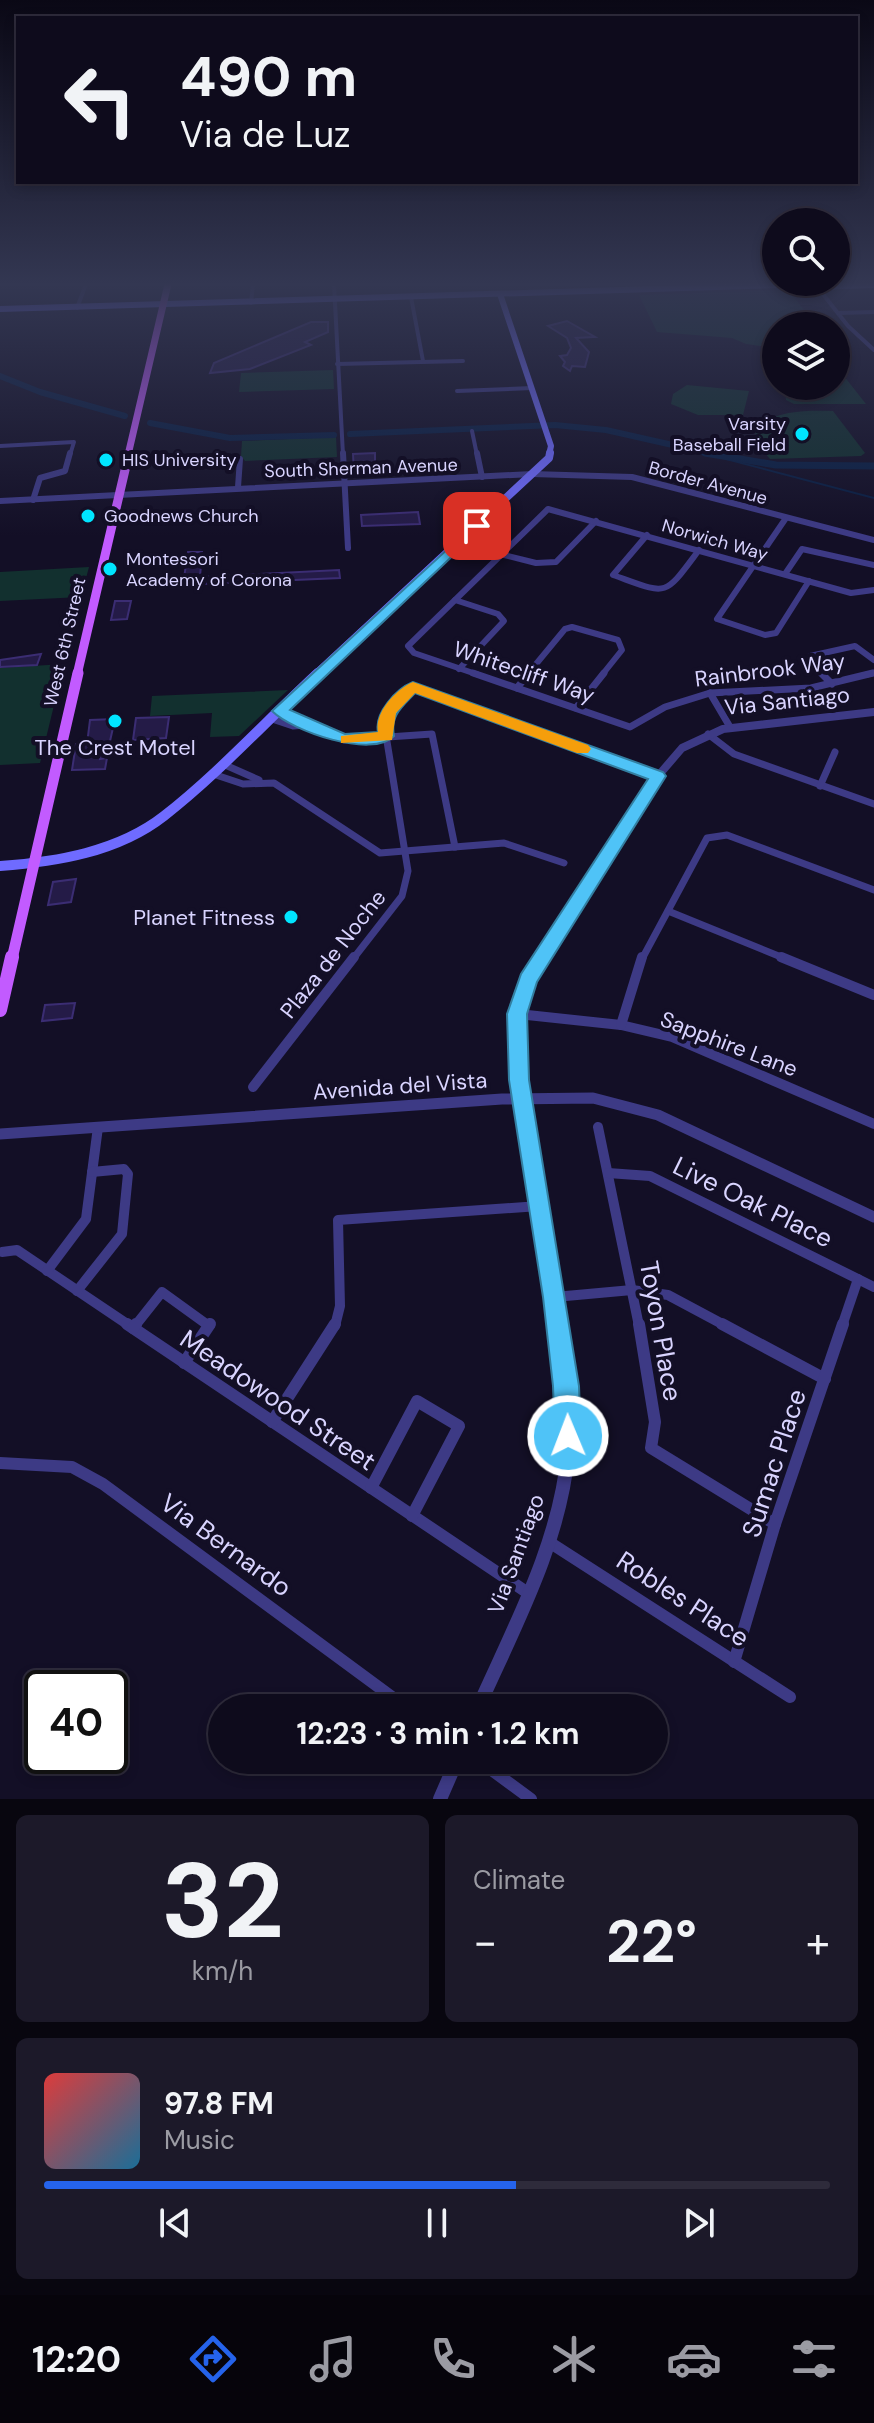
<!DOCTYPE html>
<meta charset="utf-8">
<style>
:root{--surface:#0e0b1c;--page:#1c1929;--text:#f1f3f6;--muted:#9b9ba3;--line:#2e2b3b;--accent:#2563eb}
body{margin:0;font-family:"DM Sans",sans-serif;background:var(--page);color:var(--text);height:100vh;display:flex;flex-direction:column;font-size:30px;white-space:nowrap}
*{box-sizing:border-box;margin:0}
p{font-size:26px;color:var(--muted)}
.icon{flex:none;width:44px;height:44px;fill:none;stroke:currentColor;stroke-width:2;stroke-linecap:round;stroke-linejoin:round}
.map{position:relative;height:1799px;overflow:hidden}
.panel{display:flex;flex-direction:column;gap:16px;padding:16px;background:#08060f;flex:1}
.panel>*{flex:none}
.guide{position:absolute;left:16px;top:16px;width:842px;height:168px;border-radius:0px;box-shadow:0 4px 12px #0003,0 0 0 2px var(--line);background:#0e0b1c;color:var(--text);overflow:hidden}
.tools{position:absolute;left:762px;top:208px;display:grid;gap:16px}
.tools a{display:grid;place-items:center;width:88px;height:88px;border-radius:50%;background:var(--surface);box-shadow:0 4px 12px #0003,0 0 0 2px var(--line);font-size:40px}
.speed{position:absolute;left:24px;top:1670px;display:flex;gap:16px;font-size:40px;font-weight:700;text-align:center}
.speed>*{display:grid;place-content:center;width:104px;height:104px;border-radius:50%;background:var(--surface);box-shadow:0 4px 12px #0003,0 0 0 2px var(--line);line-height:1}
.speed .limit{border:4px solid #111;border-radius:12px;background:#fff;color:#111}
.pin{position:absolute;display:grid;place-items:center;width:68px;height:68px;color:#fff;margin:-34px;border-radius:16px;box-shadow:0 4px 12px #0006}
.me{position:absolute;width:88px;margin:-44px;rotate:359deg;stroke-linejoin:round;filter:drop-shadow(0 0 6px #0008)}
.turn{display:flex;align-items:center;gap:28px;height:168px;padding:0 32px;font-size:36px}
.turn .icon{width:104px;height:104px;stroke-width:2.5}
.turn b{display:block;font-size:56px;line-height:68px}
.big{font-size:60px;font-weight:700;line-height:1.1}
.panel .tile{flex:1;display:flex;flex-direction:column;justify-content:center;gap:12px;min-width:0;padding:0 28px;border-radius:12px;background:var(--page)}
.panel .dial{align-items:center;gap:0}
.dial b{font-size:104px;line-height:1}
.song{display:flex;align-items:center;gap:24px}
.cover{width:96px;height:96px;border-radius:12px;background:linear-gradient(135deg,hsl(0 70% 55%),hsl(200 70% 35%))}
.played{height:8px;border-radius:4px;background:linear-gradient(90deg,var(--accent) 60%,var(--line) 60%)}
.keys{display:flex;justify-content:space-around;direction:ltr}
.heat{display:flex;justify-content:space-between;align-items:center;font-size:44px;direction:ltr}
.panel .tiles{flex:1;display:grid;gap:16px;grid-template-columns:1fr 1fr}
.tile:last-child{grid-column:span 2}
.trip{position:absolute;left:208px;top:1694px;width:460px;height:80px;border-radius:40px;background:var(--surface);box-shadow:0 4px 12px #0003,0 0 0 2px var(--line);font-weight:700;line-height:80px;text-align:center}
.tabs{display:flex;height:128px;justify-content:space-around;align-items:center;background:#06040b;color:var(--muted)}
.tabs .icon{width:56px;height:56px}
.tabs .current{color:var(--accent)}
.tabs b{font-size:36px;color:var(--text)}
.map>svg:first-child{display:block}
.green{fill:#12302f}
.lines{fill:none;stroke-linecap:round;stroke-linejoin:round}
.stream{stroke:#0a1f44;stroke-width:2}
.canal-far1{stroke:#0a1f44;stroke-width:6}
.canal{stroke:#0a1f44;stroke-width:7}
.building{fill:#241b47;stroke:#3b2d73;stroke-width:2}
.minor-far4{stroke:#3d3a85;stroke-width:4}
.minor-far3{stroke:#3d3a85;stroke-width:6}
.minor-far2{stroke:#3d3a85;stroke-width:7}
.minor-far1{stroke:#3d3a85;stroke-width:10}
.minor{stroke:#3d3a85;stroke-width:12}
.tertiary-far3{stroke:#3d3a85;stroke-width:6}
.tertiary-far2{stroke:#3d3a85;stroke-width:8}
.tertiary-far1{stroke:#3d3a85;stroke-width:11}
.tertiary{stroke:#3d3a85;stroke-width:14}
.secondary-far2{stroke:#6f6bff;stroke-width:6}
.secondary-far1{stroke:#6f6bff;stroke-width:8}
.secondary{stroke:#6f6bff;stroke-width:10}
.primary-far3{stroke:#c25bff;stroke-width:7}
.primary-far2{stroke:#c25bff;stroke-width:9}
.primary-far1{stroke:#c25bff;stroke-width:11}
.primary{stroke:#c25bff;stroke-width:14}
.route{fill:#4fc3f7;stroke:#337fa1;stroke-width:2}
.slow{fill:#f59e0b}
.poi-dot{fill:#00e5ff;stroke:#130f26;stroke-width:3}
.labels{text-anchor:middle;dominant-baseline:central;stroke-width:8;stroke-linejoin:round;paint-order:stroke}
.far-poi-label{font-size:18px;fill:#d9d4ff;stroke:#130f26;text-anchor:start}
.far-street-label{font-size:18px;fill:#d9d4ff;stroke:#130f26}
.street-label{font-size:22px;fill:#d9d4ff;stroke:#130f26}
.poi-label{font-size:22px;fill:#d9d4ff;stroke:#130f26}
.near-street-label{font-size:26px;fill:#d9d4ff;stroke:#130f26}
</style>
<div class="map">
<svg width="874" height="1799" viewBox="0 0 874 1799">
<rect width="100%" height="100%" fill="#130f26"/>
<!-- green -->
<g class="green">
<path d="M788,290L817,326H776V348L746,344L732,338L657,332L639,295Z"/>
<path d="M836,366L866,404H794L786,400L784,386H836Z"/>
<path d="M333,370L334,389L239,392L241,373Z"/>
<path d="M687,385L749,391L743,415H698L671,404L673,394Z"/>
<path d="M833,411L865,453L861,456L770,459L757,444L755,429C773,410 808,410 833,411Z"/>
<path d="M336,437L337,457L245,461L241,456L242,441Z"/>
<path d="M89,567L81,597L0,601V572Z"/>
<path d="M64,664L40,763L0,765V668Z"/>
<path d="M288,690L239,736L210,737L212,713L150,716L152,696Z"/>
</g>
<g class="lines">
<!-- stream -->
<path class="stream" d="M715,456L874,498"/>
<!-- canal-far1 -->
<g class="canal-far1">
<path d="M0,376L40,392L125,416"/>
<path d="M150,423L230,438L334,435"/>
<path d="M350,434L555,425L606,430L717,455"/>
</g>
<!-- canal -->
<path class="canal" d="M705,453L776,465L874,466"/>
</g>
<!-- building -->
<g class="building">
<path d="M567,321L595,337L576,338L589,352L585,367L572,366L570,371L563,366L565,362L560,356L567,355L571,348L567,338L548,326Z"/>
<path d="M311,322H328V332L305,342L311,345L250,369L210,373L214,363Z"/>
<path d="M375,453V473L354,474L353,454Z"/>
<path d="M418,512L420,524L362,526L361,515Z"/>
<path d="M188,552H202L200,577L339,570L340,578L179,585L180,578H184Z"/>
<path d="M115,601H131L127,619L111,620Z"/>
<path d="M41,654L37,665L0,667V660Z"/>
<path d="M169,717L166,738L133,740L136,718Z"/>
<path d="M115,719L110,741L103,742L100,759L107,758L105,769L72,770L76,744H87L90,720Z"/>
<path d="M76,879L71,902L48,905L53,882Z"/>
<path d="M75,1003L72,1018L42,1021L45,1005Z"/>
</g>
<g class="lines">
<!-- minor-far4 -->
<g class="minor-far4">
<path d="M334,284L343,455"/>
<path d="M815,284L848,326L874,350"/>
<path d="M411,297L423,361"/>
<path d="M251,303L253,284"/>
<path d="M77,308L86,284"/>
<path d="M838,313L874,312"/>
<path d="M337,364L463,361"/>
<path d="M457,391L532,388"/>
<path d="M472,431L477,455"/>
<path d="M0,446L74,442L70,455"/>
</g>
<!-- minor-far3 -->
<g class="minor-far3">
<path d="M343,453L348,548"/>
<path d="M477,453L482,477"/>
<path d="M238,487L240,459"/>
<path d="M33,500L40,478L65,471L70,453"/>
<path d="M0,501L532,474"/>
<path d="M786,518L717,619L765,635L776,633L809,581"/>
<path d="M647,535L613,575C669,595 663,598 699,550"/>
<path d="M500,554L536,563L556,562L596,521"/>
<path d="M785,574L802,549L874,565"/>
<path d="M455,600L498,614L504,621L459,669"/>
<path d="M479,675L414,653L408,646L548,509L851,593L874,590"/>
<path d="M527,675L565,629L572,627L618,640L622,650L602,675"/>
<path d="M823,675L810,663V656L855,646L874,660"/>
<path d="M865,675L874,673"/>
</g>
<!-- minor-far2 -->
<g class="minor-far2">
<path d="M473,673L630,727L665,707L710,693L811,688L873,673"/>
<path d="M821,673L832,684"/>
<path d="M517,688L529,673"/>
<path d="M710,693L730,727"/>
<path d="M576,708L604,673"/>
<path d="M280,711L344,740L432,734L455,847"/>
<path d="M272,719L293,726L306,725"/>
<path d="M708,734L734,754L874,804"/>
<path d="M223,764L259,780"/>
<path d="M213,774L243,784L274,783L380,853L504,843L564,863"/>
<path d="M820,786L835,752"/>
<path d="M668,911L786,959"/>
<path d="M353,959L402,896L408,871L384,723L389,711L413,686L658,776"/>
<path d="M642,959L707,838L727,835L874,890"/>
</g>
<!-- minor-far1 -->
<g class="minor-far1">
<path d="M781,957L874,995"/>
<path d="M518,1014L621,1025L672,1037L874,1124"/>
<path d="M621,1025L642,957"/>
<path d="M253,1087L354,957"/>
<path d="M598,1127L639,1326"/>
<path d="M608,1173L650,1176L874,1287"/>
<path d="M2,1252L17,1250L130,1326"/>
<path d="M47,1271L86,1219L98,1127"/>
<path d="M77,1291L122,1234L128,1174L124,1169L92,1172"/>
<path d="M555,1297L632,1290L668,1295L726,1326"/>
<path d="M135,1326L162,1292L209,1326"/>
<path d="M335,1326L340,1306L338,1220L539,1206"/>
<path d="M842,1326L858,1279"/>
</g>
<!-- minor -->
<g class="minor">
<path d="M127,1324L528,1593"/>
<path d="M639,1324L655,1422L651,1448L775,1524"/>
<path d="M722,1324L825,1379"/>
<path d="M133,1328L136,1324"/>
<path d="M184,1363L210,1324"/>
<path d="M272,1422L335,1324"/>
<path d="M0,1463L72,1467L103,1484L407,1708"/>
<path d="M371,1488L417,1401L459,1426L412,1516"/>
<path d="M549,1542L790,1697"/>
<path d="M734,1662L775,1524L843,1324"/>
<path d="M478,1760L531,1799"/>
</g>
<!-- tertiary-far3 -->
<path class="tertiary-far3" d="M532,474L632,477L874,540"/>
<!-- tertiary-far2 -->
<path class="tertiary-far2" d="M541,959L658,776L682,748L723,729L874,712"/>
<!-- tertiary-far1 -->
<g class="tertiary-far1">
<path d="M543,957L528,980L522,1001L518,1066L561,1326"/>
<path d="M0,1134L502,1099L593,1098L658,1115L874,1217"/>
</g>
<!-- tertiary -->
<g class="tertiary">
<path d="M478,1708C514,1627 560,1543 568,1453C571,1410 566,1367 560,1324"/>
<path d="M440,1799L457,1760"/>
</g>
<!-- secondary-far2 -->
<g class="secondary-far2">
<path d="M810,287L874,285"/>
<path d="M500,294L551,446L549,455"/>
<path d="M0,309L814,284"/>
</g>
<!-- secondary-far1 -->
<path class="secondary-far1" d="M315,675L549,458L550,453"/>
<!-- secondary -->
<path class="secondary" d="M0,866C56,862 118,852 164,816C218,774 267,720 318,673"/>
<!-- primary-far3 -->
<path class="primary-far3" d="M128,455L168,284"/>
<!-- primary-far2 -->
<path class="primary-far2" d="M77,675L129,453"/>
<!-- primary-far1 -->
<path class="primary-far1" d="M12,959L78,673"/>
<!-- primary -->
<path class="primary" d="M0,1010L12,957"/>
</g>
<!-- sky -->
<linearGradient id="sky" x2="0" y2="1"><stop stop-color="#0a0815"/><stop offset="0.53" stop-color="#333752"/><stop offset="1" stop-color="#333752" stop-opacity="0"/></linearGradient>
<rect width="874" height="536" fill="url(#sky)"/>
<!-- route -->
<path class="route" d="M477,522L482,523V528L290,710L345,734L378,732C374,713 396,689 413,682L663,772L666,776L537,982L527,1014L529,1080L579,1386L581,1436L577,1445L568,1449L559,1445L555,1436L553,1386L543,1297L509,1080L507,1014L521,974L648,779L415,693C402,707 390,715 394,736C372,759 292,731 272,711Z"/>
<!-- slow -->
<path class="slow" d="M413,682L588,745L591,749L588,753H577L415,693L396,713L392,740L341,743V736L378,732C374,713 396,689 413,682Z"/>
<!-- markers -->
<g class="poi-dot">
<circle cx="802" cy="434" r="8"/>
<circle cx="106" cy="460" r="8"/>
<circle cx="88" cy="516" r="8"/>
<circle cx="110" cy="569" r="8"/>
<circle cx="115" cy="721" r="8"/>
<circle cx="291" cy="917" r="8"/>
</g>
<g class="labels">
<!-- far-poi labels -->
<g class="far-poi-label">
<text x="786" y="424" text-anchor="end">Varsity<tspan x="786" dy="21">Baseball Field</tspan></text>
<text x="122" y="460">HIS University</text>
<text x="104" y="516">Goodnews Church</text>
<text x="126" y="559">Montessori<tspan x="126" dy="21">Academy of Corona</tspan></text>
</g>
<!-- far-street labels -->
<g class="far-street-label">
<text transform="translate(361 468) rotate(-2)">South Sherman Avenue</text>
<text transform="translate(708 483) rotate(15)">Border Avenue</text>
<text transform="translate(715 540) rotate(16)">Norwich Way</text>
<text transform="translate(65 642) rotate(-77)">West 6th Street</text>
</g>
<!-- street labels -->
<g class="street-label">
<text transform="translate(770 670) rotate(-7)">Rainbrook Way</text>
<text transform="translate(524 672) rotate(19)">Whitecliff Way</text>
<text transform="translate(787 701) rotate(-6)">Via Santiago</text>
<text transform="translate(333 954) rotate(-52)">Plaza de Noche</text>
<text transform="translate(729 1044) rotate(21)">Sapphire Lane</text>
<text transform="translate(400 1086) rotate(-4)">Avenida del Vista</text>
<text transform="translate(516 1554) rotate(-70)">Via Santiago</text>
</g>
<!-- poi labels -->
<g class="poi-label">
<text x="115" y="747">The Crest Motel</text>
<text x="275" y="917" text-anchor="end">Planet Fitness</text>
</g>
<!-- near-street labels -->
<g class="near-street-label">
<text transform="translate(753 1202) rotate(26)">Live Oak Place</text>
<text transform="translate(661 1331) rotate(80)">Toyon Place</text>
<text transform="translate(278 1400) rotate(34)">Meadowood Street</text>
<text transform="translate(774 1463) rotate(-72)">Sumac Place</text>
<text transform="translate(226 1545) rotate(36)">Via Bernardo</text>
<text transform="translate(683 1599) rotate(33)">Robles Place</text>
</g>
</g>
</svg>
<div class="tools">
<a><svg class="icon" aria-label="search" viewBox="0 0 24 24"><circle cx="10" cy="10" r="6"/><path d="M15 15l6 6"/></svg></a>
<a><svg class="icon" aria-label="layers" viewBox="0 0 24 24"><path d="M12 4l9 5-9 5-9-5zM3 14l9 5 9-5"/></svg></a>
</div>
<div class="speed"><div class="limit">40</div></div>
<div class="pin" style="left:477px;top:526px;background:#d93025"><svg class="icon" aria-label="arrive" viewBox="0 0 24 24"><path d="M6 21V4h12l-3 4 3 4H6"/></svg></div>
<svg class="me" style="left:568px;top:1436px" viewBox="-20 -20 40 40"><circle r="17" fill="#4fc3f7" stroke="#fff" stroke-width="3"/><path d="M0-11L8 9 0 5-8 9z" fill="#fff"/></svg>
<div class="trip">12:23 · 3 min · 1.2 km</div>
<div class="guide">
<div class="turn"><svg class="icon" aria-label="left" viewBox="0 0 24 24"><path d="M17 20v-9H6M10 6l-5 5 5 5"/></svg><div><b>490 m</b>Via de Luz</div></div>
</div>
</div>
<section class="panel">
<div class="tiles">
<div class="tile dial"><b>32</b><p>km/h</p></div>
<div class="tile"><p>Climate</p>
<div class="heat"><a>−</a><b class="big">22°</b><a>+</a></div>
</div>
<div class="tile">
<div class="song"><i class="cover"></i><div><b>97.8 FM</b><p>Music</p></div></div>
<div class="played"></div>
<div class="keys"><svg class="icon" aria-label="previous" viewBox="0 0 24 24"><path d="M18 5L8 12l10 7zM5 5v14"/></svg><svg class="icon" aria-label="pause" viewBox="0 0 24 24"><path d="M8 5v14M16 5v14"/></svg><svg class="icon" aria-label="next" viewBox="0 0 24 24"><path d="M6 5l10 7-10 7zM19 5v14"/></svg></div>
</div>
</div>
</section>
<nav class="tabs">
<b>12:20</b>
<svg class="icon current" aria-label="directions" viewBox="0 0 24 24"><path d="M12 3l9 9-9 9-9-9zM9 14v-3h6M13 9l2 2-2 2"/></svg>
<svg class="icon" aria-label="music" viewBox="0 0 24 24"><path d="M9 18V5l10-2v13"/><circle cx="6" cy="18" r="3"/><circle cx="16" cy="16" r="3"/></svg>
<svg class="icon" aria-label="phone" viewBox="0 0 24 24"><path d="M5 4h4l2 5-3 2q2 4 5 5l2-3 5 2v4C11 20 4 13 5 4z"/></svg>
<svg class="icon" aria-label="climate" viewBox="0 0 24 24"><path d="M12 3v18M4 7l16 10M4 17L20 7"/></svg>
<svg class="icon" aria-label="car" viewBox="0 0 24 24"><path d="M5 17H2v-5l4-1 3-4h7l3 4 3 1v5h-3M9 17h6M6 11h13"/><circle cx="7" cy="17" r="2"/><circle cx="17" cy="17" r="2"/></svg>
<svg class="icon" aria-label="filters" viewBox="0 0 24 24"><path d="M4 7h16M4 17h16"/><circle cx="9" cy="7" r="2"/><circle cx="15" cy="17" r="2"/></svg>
</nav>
